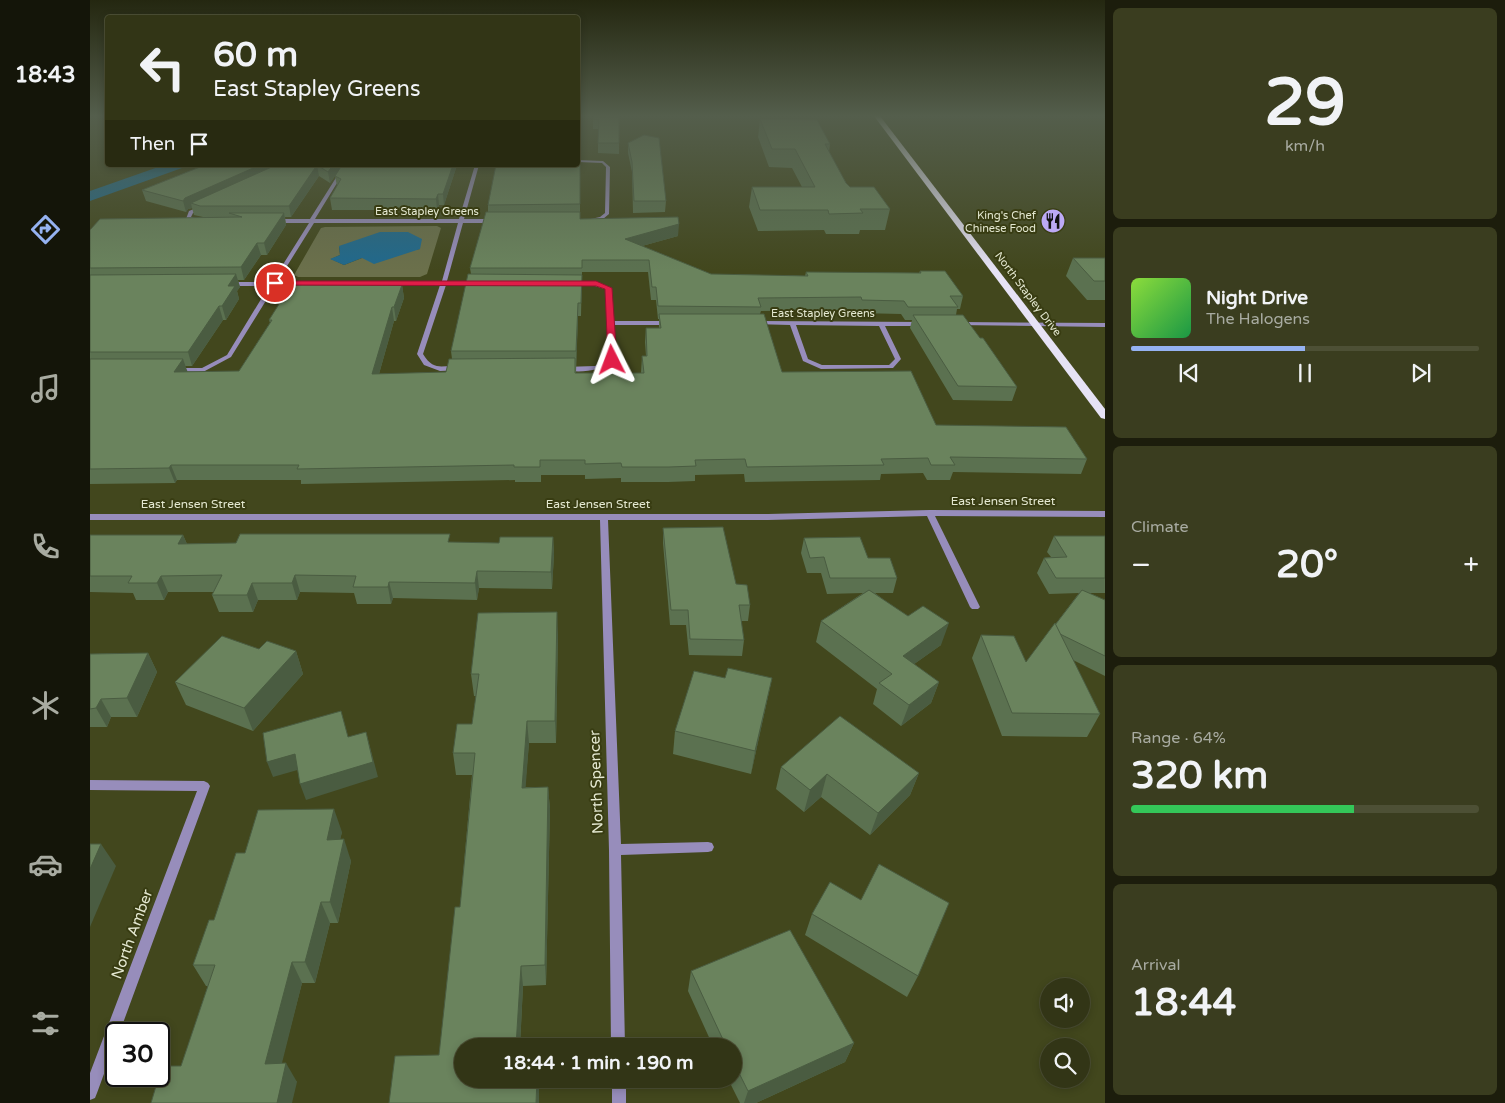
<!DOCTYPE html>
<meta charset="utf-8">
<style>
:root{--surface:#323516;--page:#3a3d1f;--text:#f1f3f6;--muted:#a8aba1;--line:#4d5035;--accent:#95b2f1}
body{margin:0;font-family:"Varela Round",sans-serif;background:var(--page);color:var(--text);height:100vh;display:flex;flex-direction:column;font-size:19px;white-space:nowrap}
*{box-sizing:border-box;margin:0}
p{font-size:16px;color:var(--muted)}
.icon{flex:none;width:28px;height:28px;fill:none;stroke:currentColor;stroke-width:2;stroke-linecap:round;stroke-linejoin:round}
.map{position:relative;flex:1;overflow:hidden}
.side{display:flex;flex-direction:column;gap:8px;padding:8px;background:#1c1d0c;width:400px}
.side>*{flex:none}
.banner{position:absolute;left:15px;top:15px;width:475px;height:152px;border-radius:5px;box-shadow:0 2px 8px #0003,0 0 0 1px var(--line);background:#323516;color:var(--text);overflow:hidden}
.tools{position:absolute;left:950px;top:978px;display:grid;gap:10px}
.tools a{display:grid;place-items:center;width:50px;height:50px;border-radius:50%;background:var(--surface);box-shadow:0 2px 8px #0003,0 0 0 1px var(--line);font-size:25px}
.speed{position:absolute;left:15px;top:1022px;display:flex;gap:10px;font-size:25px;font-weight:700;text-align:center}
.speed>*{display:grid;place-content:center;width:65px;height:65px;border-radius:50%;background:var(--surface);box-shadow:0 2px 8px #0003,0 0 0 1px var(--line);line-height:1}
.speed .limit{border:2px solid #111;border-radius:8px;background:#fff;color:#111}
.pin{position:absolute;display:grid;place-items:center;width:42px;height:42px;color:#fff;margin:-21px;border:2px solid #fff;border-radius:50%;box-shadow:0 1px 5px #0007}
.me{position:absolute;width:55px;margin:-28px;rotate:357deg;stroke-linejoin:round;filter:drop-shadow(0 0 4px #0008)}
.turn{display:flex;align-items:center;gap:18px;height:105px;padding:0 25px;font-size:22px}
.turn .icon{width:65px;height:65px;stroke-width:2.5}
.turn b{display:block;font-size:35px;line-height:42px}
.then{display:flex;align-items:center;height:48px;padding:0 25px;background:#0003;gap:10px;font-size:19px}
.big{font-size:38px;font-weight:700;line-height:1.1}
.side .card{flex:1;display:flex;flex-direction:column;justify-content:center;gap:8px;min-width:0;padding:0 18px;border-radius:8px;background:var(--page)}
.side .dial{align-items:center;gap:0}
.dial b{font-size:65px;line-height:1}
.song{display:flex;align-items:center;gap:15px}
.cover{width:60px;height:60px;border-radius:8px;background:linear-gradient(135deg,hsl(90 70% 55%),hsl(140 70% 35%))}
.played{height:5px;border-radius:2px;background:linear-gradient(90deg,var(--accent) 50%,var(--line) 50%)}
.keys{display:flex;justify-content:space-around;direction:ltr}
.heat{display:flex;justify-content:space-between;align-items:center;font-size:28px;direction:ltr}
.charge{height:8px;border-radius:4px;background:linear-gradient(90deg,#34c759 64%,var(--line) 0)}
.trip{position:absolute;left:364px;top:1038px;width:288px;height:50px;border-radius:25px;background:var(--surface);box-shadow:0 2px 8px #0003,0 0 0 1px var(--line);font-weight:700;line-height:50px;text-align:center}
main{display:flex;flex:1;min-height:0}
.tab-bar{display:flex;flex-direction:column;width:90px;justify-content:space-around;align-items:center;background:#141509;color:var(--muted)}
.tab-bar .icon{width:35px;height:35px}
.tab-bar .active{color:var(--accent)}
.tab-bar b{font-size:22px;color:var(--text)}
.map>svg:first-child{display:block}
.green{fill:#6b704b;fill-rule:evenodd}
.water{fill:#20698d}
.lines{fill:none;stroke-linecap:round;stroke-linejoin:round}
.canal{fill:#20698d;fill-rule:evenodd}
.minor{fill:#978dbb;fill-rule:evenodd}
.major{fill:#e6e2f5;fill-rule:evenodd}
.wall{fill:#5b7150;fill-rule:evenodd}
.shaded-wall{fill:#4a5c41}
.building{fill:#6a835d;stroke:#4a5c41}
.route{fill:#e11d48;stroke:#92132f}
.labels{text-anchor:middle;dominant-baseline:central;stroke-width:4;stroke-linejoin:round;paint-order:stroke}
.far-street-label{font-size:11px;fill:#e4e8d1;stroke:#383c12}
.far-poi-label{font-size:11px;fill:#e4e8d1;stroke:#383c12;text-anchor:end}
.street-label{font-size:12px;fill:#e4e8d1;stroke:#383c12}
.near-street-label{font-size:15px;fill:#e4e8d1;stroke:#383c12}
</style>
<main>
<nav class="tab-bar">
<b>18:43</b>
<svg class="icon active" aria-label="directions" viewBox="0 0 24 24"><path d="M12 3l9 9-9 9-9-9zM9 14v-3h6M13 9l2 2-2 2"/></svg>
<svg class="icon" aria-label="music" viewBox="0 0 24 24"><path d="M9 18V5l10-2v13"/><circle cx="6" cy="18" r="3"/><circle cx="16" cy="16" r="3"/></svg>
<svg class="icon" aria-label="phone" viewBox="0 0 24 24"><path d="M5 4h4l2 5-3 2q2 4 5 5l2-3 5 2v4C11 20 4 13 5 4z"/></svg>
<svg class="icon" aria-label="climate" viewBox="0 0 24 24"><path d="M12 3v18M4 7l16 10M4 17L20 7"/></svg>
<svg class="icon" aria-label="car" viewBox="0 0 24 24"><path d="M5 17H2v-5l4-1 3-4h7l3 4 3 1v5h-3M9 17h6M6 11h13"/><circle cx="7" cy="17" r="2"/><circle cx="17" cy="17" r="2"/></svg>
<svg class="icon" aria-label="filters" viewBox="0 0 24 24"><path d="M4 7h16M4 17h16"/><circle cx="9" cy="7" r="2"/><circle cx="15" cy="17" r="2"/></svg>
</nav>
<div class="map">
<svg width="1015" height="1103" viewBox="0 0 1015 1103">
<rect width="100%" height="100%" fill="#42471d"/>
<!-- green -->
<path class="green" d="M347,226L351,228L337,274L330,277H208L204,275L231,228L235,227ZM249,247L330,249L272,258L254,265L241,259L250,255Z"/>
<!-- water -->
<path class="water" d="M290,232H318L332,239L330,249L284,264L272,258L254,265L240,259L250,255L249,246Z"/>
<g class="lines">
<!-- canal -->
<path class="canal" d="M74,165H94L92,168L0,201V191Z"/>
<!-- minor -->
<g class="minor">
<path d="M488,160L513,161L520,167L519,214L513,219L499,222L496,220L510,217L515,213L516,167L512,163L488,162Z"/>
<path d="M254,165H258L225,219H369L385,165H389L374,219H404L407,221L404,223H373L357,281H387L390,283L387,285H356L333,354C346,376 358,360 372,369L371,370L350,371L334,365L327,354L350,285L185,286L141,357L113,372L83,371V369L85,368H112L137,355L179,286H138L135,284L138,282H182L219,223H186L183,221L186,219H220ZM224,223H368L352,281L187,282Z"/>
<path d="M111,206L115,207L103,213L101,217L112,220V222L96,219L99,211Z"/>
<path d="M506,282L521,288L523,321H580L583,323L580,325H523L524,360C510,372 490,373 472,370L471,369L474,367L505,366L519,358L515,289L505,286H480L477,284L480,282Z"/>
<path d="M666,321L833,322L836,324L833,326H795L811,359L803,368L731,369L713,361L700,325L664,324V322ZM706,325L789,326L805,359L799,365H732L718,359Z"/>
<path d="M868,322L1015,323V327L866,325V323Z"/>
<path d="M840,510L1015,511V517L845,516L890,607L888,609H882L880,607L837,516L678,520H518L531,844L618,842L622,843L624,847L622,851L618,852L531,855L535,1046H521L519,850L510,520H0V514H678Z"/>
<path d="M0,780L114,781L118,783L120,786L29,1034H26V1041L7,1093L5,1098L0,1100V1073L107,791L0,790Z"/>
<rect x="522" y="1079" width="14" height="24"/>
</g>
<!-- major -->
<path class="major" d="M784,116H790L1015,409V419L1011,418Z"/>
</g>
<!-- wall -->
<g class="wall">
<path d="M503,116H529V154L508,153V129H503Z"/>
<path d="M670,119L740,144L739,152L756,183L760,187L800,209L795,230H770L769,234H736L734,230L668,231L659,207L662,187H712L702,168L679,167L668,137Z"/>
<path d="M538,143L576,201L575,212L543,213L542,172L538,153Z"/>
<path d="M490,157V219L588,236L552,246L621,274L715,276L716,272L829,273L830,271L873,296L870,309H867L866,315L890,338L927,387L922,401L863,400L820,328L822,320H815L811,314L769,313L768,310L671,311L670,314L692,372L846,425L997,459L991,474L863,472L860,480H837L833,473L791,474L790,480L655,482L654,474L605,475V481L578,482H531V478L495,479V475H451V482H425V480L211,484V480H87L85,483L0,484V230L140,218L113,217L104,215L102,208L98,209L96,212L56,201L52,190L115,165H367L354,205H349L347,210H242L240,198L247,186L245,176L240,183L229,176L201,217H195L196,225L177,255H171L154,280H148L150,287L147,291L149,299L136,320H133L102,366H95L97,372L149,371L180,323L179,320L312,285L314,298L306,321H304L289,374L356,372L362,359L361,351L381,274L380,268L398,212V205ZM492,272H558L561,300H566L568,319H569V328H556L555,342L556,356H552L551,373H486L488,316H491Z"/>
<path d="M983,258H1015V300H997L976,276Z"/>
<path d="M573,528L646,584L660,605L658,621H651L654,640L652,656L599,655L596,625H580L573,543Z"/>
<path d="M0,535H93L97,544L361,542L409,543L463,537L464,554L462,589L389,588L387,600L303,598L301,604H267L264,593L210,592L207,600H168L163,612H129L122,595L124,592H78L74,600H46L43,593L0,592Z"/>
<path d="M964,536H1015V593H999L1015,600V676L983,660L1010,714L997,737L912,736L882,658L891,635L936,662L965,625L989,593L959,594L947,573L954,558L961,557L957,552Z"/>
<path d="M714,538L778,558L807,578L803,593H785L851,645L824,664L849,682L841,703L811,726L783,704L787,689L726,642L731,621L773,593L737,594L731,573H717L711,553Z"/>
<path d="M468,634L466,743H439L435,787H458L460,809L456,985L433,986L430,1046H372V1079H449V1103H299L349,1055L370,907L382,775H366L363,753L382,724L386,696H384L381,674Z"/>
<path d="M169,649L206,651L213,674L163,731L96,705L85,682Z"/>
<path d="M58,653L67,672L47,717H21L17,727H0V654Z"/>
<path d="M635,678H682L661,774L583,754L585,731Z"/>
<path d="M691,767L829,773L820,795L780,835L731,797L714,812L686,789Z"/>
<path d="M252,832L250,839L261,861L248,923H240L225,983H212L191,1064L207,1082L91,1066L118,986H116L103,965L155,853Z"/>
<path d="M722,914L828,976L817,997L715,935Z"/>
<path d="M601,971L764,1043L755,1062L666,1103H650L638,1079H642V1046H623L598,991Z"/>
</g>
<!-- shaded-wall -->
<g class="shaded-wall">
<path d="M170,165H196L101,203L102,208L98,209L96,212L93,201L95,198Z"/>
<path d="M227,165L229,176L201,217L199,206Z"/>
<path d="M243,165H253L240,183L238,172Z"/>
<path d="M363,165H367L354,205L353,194Z"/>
<path d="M348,194L349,205L347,210L346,199Z"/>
<path d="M194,213L196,225L177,255L174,243Z"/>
<path d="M589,224L588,236L534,251L535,239Z"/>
<path d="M167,243L171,255L154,280L151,267Z"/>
<path d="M146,274L150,287L147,291L149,299L136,320L132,306L138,286Z"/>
<path d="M312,285L314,298L306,321L304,307Z"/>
<path d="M488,303V316L486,365V351Z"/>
<path d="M129,306L133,320L102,366L98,352Z"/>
<path d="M302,307L304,321L285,388L282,374Z"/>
<path d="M93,359L98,373L84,372Z"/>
<path d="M81,465L87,480L85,483L79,468Z"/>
<path d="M93,535L100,551L88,544Z"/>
<path d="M463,537L464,554L462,589L461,572Z"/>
<path d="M387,571L389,588L387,600L385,583Z"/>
<path d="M205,575L210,592L207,600L202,583Z"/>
<path d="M71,576L78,592L74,600L67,583Z"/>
<path d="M299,582L303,598L301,604L298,587Z"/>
<path d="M162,583L168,600L163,612L157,595Z"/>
<path d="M467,612L468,634L466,743L465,721Z"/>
<path d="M859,623L851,645L806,677L813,656Z"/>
<path d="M206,651L213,674L163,731L154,708Z"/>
<path d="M58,653L67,672L47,717L37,698Z"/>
<path d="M682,678L677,701L661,774L665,751Z"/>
<path d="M849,682L841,703L811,726L819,705Z"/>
<path d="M11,699L21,717L17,727L6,708Z"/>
<path d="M437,721L439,743L434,809L432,788Z"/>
<path d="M276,732L288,777L216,800L210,784Z"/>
<path d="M205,754L211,769L183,777L177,762Z"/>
<path d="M829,773L820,795L780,835L788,813Z"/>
<path d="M737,774L731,797L714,812L720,790Z"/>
<path d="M458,787L460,809L456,985L455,965Z"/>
<path d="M244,809L252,832L245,862L237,840Z"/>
<path d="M254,839L261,861L248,923L240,902Z"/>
<path d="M11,844L26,866L0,927V869Z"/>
<path d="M231,902L240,923L225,983L215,962Z"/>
<path d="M202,962L212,983L187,1083L175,1064Z"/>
<path d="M431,966L433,986L430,1046H426Z"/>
<path d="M764,1043L755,1062L666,1103H654L658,1091Z"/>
<path d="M196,1063L207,1082L202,1103H187Z"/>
<path d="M447,1079H449V1103H446Z"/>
</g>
<!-- building -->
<g class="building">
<path d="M503,116H529V143H508L509,120L503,119Z"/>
<path d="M670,119L727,120L740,144H735L756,183L760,187H784L800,209H770L773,213L739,214L738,210H670L662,187H725L705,149H682Z"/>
<path d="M554,135L569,138L576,201H544L542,162L538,143Z"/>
<path d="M488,157H490V204L398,205L406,165H488Z"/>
<path d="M115,165H170L95,198L93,201L52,190Z"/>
<path d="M186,165H243L238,172L227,165L199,206H110L101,203Z"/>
<path d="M252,165H363L353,194H348L346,199L240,198L251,179L245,176Z"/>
<path d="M396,212H490V219L588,217L589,224L535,239L621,274L718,276L716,272L831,273L830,271H855L873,296H860L868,307H818L814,301L772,300L771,297L668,298L671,307L568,306L566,287H562L559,260H492V268H380Z"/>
<path d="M139,213H194L174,243H167L151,267L0,268V230L10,219L152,217Z"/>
<path d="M983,258H1015V281H1004Z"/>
<path d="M146,274L138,286H145L132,306H129L98,352H0V275Z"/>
<path d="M378,274L492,275L491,303H488L486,351H361Z"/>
<path d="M201,285H312L304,307H302L282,374L356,372L359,359L485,358V373H554L552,356H557L556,328H571L569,314H674L692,372L821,371L846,425L976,427L997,459L860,457L865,465H841L838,458L791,459L794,465L657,467L655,459L605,460L606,466L579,467H532L531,463L495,464V460H450V467H424V465L207,469L209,465H81L79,468L0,469V359H93L84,372L149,371L182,320H179Z"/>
<path d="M823,315H873L890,338H893L927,387L868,386Z"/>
<path d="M633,527L646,584L657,585L660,605H649L654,640L600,639L598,610H581L573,528Z"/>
<path d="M150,534H360L358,542L409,543L410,537H463L461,572L387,571L385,583L299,582L298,587H263L266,576L205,575L202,583H162L157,595H122L132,575L71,576L67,583H38L42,576H0V535H93L88,544L146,543Z"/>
<path d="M964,536H1015V578H966L954,558L977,557Z"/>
<path d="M770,537L778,558H800L807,578H740L734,557L720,558L714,538Z"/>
<path d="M779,590L818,616L833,606L859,623L813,656L849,682L819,705L789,683L802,674L731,621Z"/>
<path d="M992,590L1015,600V656L970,634L965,625Z"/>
<path d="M467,612L465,721H437L432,788L458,787L455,965L431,966L426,1046H372V1079H447L446,1103H299L305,1056L349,1055L365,907H370L385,753H363L367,724H382L389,674H381L388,613Z"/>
<path d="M965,623L1010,714L922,713L891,635L924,636L936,662Z"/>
<path d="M132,636L169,649L177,641L206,651L154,708L85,682Z"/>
<path d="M58,653L37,698L11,699L6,708L0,709V654Z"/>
<path d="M638,668L682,678L665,751L585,731L604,671L635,678Z"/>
<path d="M251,711L258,737L276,732L283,762L210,784L205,754L177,762L173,733Z"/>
<path d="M750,716L829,773L788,813L737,774L720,790L691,767Z"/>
<path d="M244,809L237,840L254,839L240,902H231L215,962H202L175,1064L196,1063L187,1103H61L72,1066H91L125,965H103L119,920H124L146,853H155L168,810Z"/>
<path d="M0,844H11L0,869Z"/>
<path d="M789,864L859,903L828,976L722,914L740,882L771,900Z"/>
<path d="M700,930L764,1043L658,1091L642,1059V1046H636L601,971Z"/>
</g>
<!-- sky -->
<linearGradient id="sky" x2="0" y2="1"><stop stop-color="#242710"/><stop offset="0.43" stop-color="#545e4c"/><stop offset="1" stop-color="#545e4c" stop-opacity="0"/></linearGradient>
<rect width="1015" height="270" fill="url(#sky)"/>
<!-- route -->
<path class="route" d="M506,281L522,288L527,360L522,362L518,360L515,289L506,286L185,285L181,283L185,281Z"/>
<!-- icons -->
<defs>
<symbol id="restaurant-disc" viewBox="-11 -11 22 22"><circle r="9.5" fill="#bca9f5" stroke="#383c12"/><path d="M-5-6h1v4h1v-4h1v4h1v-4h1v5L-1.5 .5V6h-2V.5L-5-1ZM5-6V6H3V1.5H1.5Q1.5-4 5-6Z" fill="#111"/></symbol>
</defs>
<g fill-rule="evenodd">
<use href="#restaurant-disc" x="949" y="207" width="28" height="28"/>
</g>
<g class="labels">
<!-- far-street labels -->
<g class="far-street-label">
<text x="337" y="211">East Stapley Greens</text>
<text transform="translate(938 294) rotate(53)">North Stapley Drive</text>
<text x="733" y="313">East Stapley Greens</text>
</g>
<!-- far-poi labels -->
<g class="far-poi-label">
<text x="946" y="215">King's Chef<tspan x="946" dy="13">Chinese Food</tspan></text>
</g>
<!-- street labels -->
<g class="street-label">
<text x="913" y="501">East Jensen Street</text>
<text x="103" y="504">East Jensen Street</text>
<text x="508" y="504">East Jensen Street</text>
</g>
<!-- near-street labels -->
<g class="near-street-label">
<text transform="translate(506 782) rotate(-92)">North Spencer</text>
<text transform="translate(42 934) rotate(-70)">North Amber</text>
</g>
</g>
</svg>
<div class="tools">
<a><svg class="icon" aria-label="sound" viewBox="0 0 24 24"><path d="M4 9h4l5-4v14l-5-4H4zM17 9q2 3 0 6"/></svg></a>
<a><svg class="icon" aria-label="search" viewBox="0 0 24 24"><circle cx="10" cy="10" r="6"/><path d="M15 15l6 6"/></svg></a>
</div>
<div class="speed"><div class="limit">30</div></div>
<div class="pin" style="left:185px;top:283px;background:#d93025"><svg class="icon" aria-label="arrive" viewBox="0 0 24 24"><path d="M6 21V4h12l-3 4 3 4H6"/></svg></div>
<svg class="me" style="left:522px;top:360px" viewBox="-20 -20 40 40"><path d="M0-17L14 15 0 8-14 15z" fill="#e11d48" stroke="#fff" stroke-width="4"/></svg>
<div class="trip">18:44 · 1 min · 190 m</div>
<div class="banner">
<div class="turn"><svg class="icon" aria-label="left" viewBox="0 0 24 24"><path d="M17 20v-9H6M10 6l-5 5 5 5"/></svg><div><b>60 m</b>East Stapley Greens</div></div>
<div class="then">Then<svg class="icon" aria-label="arrive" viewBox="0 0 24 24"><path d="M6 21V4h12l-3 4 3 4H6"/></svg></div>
</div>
</div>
<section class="side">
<div class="card dial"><b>29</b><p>km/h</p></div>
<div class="card">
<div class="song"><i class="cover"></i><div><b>Night Drive</b><p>The Halogens</p></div></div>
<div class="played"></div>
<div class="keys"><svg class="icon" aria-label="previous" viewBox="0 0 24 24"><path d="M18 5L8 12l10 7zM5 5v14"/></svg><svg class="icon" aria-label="pause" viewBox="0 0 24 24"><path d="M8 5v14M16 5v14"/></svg><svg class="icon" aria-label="next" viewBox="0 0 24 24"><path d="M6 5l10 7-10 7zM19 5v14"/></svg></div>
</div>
<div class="card"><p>Climate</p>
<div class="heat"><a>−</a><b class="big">20°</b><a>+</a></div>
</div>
<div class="card"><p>Range · 64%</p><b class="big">320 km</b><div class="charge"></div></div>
<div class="card"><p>Arrival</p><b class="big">18:44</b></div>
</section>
</main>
